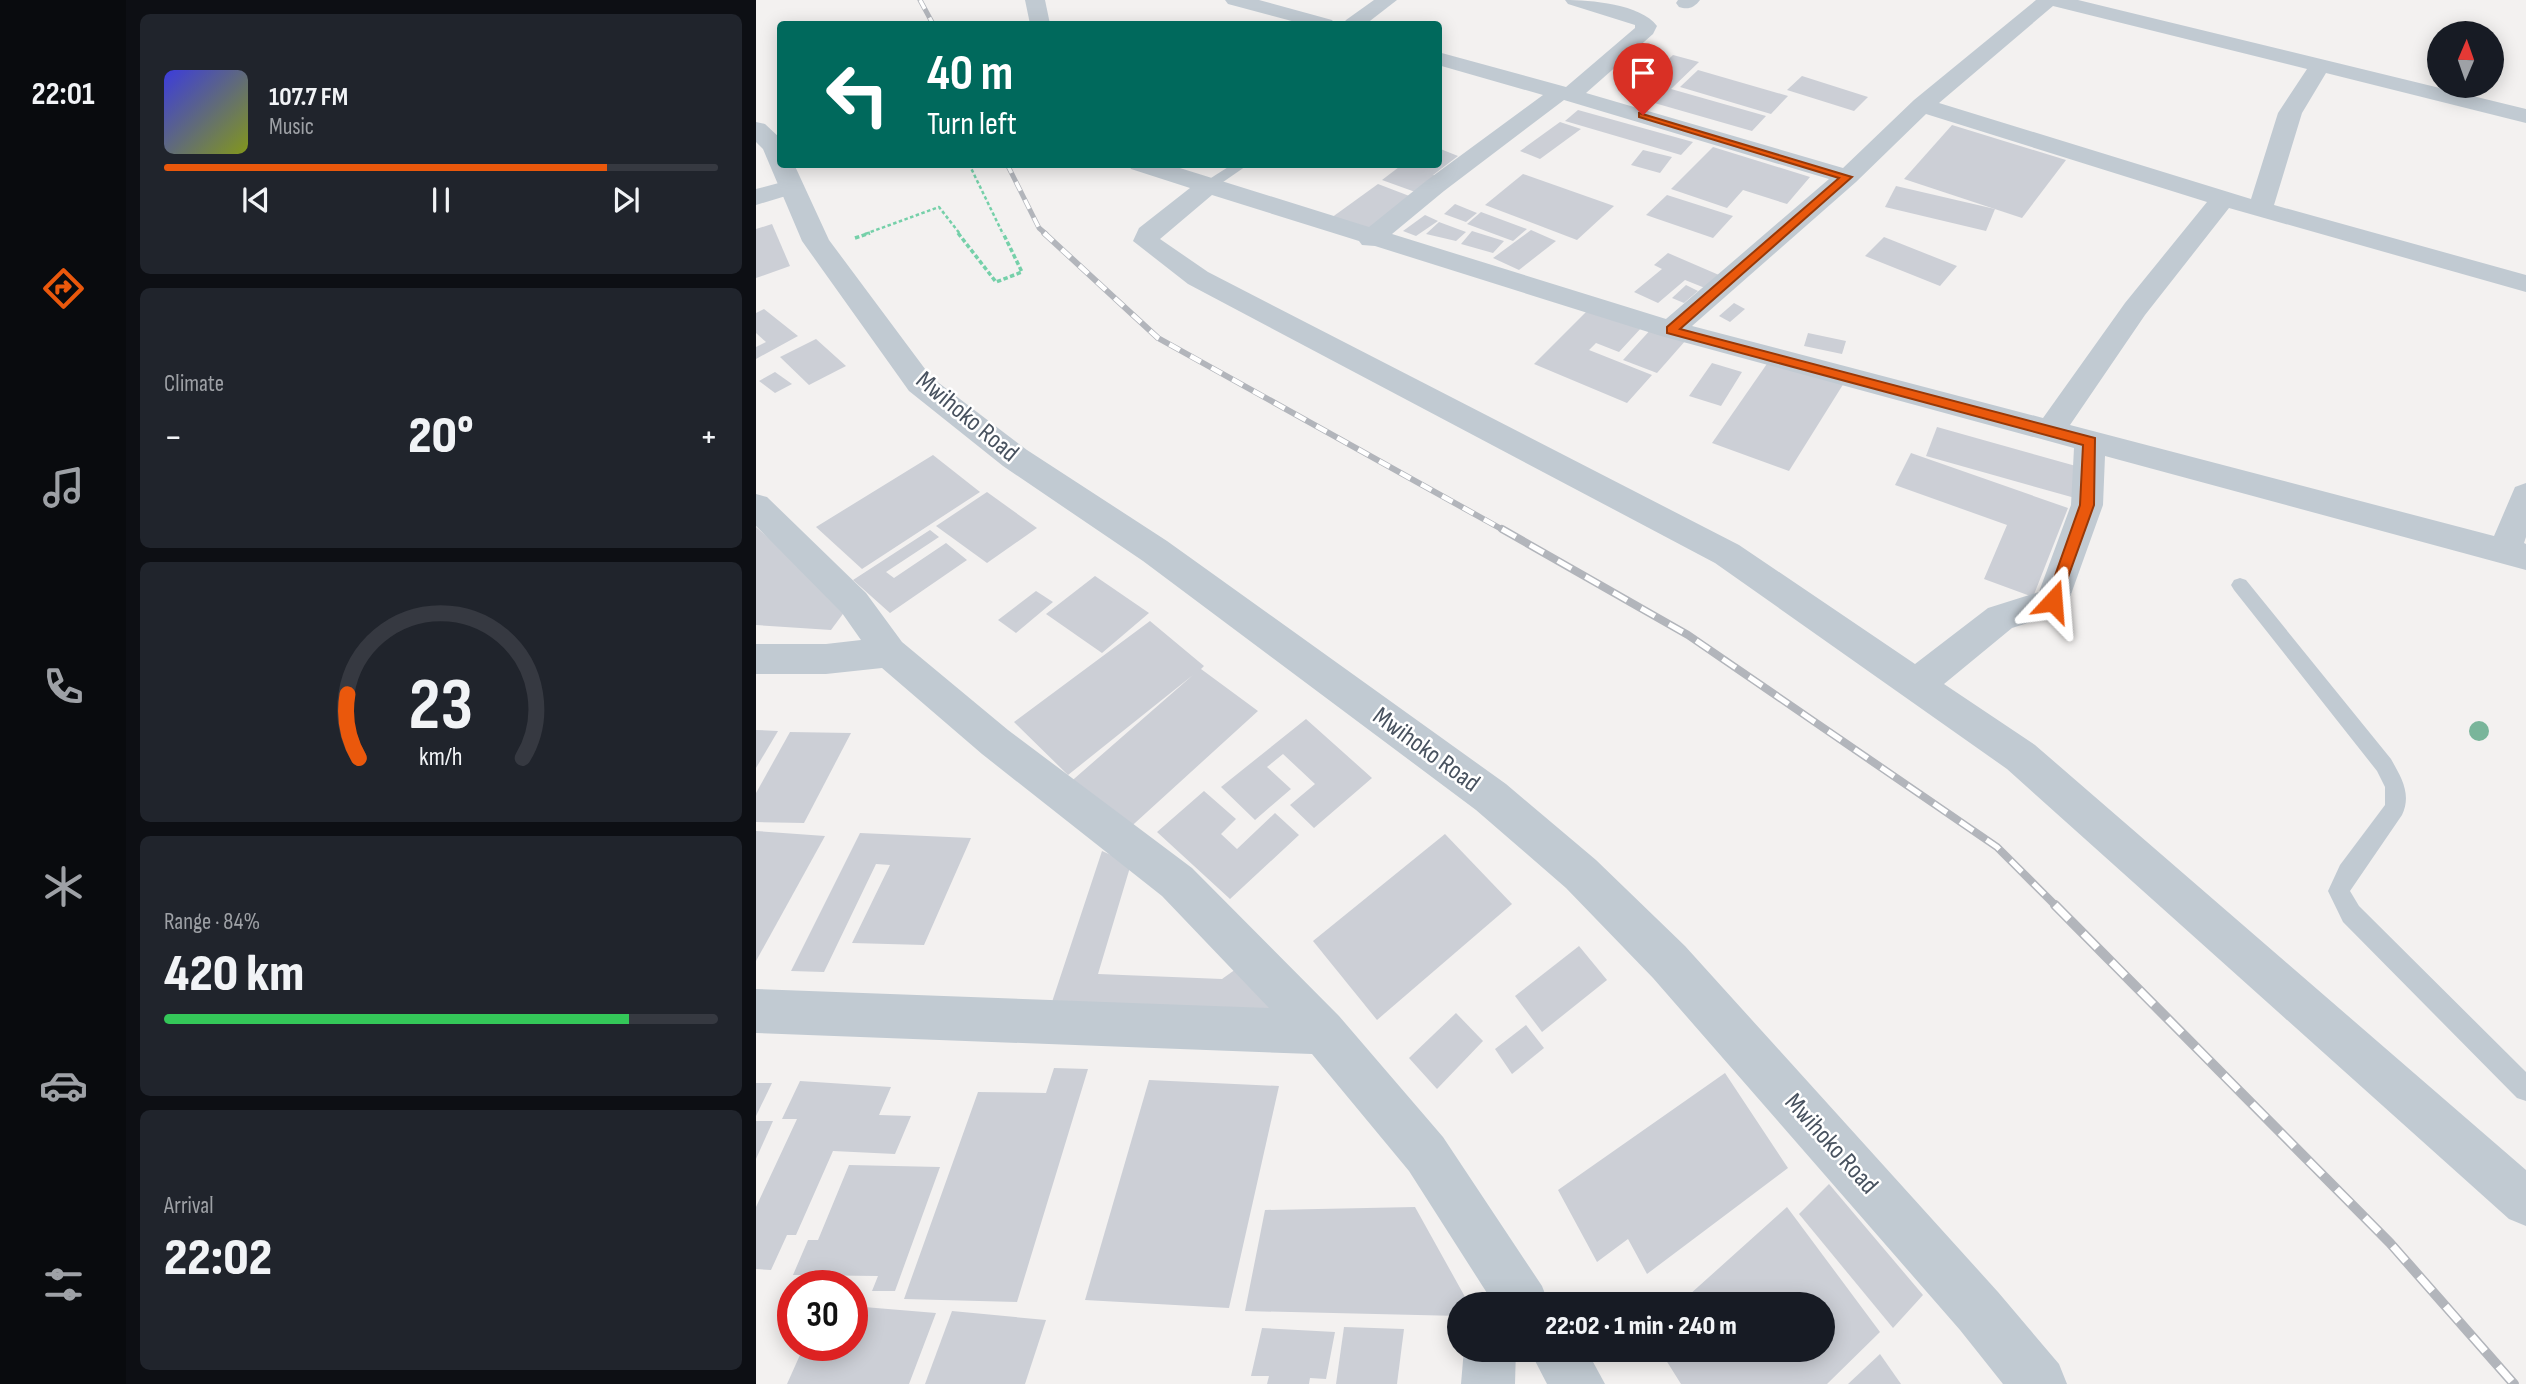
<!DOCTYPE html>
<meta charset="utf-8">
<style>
:root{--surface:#171b24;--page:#20242c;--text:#f1f3f6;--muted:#9ea1a6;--line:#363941;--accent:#ea580c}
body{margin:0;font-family:"Sofia Sans Condensed",sans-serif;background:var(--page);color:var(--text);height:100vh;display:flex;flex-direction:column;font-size:26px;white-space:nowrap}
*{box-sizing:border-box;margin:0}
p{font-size:23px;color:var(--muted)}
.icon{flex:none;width:38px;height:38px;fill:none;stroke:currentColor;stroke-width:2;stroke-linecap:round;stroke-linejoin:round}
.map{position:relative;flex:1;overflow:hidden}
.side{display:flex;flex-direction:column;gap:14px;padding:14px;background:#0d0f14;width:630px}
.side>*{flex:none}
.top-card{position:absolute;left:21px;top:21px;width:665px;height:147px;border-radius:7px;box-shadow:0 4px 18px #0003;background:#00695c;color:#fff;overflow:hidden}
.needle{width:46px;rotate:2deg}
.buttons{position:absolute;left:1671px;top:21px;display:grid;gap:14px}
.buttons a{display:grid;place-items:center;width:77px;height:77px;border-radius:50%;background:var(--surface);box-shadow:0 4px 18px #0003;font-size:35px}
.speed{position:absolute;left:21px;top:1270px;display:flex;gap:14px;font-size:35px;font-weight:700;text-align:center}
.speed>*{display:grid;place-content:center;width:91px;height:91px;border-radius:50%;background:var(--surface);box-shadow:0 4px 18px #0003;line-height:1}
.speed .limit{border:10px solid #d22;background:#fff;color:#111}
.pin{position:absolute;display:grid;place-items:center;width:60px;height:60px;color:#fff;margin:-72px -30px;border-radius:50% 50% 50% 0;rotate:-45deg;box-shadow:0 0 7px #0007}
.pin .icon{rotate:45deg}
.me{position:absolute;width:77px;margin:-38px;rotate:19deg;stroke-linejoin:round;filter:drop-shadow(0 0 5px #0008)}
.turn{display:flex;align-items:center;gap:24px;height:147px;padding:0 35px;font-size:32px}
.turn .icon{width:91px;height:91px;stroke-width:2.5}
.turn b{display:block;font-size:49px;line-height:60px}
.big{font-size:52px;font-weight:800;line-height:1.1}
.side .tile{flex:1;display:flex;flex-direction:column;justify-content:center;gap:10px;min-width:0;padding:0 24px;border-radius:10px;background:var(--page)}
.side .dial{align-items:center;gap:0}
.dial svg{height:182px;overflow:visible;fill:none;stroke:var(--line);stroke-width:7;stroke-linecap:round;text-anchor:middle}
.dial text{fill:var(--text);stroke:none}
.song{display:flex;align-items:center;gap:21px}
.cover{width:84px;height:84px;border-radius:10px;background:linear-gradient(135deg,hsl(240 70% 55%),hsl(70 70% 35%))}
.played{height:7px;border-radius:4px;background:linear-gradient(90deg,var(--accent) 80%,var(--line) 80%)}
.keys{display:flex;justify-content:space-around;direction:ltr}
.heat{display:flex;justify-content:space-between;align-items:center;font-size:38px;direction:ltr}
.charge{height:10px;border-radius:5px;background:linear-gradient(90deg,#34c759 84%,var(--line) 0)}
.trip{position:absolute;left:691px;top:1292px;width:388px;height:70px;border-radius:35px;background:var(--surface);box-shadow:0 4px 18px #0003;font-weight:800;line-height:70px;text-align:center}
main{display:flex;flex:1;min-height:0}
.menu{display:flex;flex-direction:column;width:126px;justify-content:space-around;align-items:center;background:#090b0e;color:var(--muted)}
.menu .icon{width:49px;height:49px}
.menu .current{color:var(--accent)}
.menu b{font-size:32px;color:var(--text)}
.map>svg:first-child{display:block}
.building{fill:#cccfd6}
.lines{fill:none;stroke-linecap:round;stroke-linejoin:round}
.path-far1{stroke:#75d0a9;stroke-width:2.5;stroke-dasharray:3.5 2.5;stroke-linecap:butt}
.path{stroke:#75d0a9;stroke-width:3.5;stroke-dasharray:4.5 2.5;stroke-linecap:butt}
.service{fill:#c1cad2;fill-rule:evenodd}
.minor{fill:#c1cad2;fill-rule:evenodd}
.tertiary{fill:#c1cad2;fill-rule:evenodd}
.rail-far3-casing{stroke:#b2b5bb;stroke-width:5}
.rail-far2-casing{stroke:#b2b5bb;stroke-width:6}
.rail-far1-casing{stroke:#b2b5bb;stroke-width:8}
.rail-casing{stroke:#b2b5bb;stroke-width:10}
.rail-far3{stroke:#fff;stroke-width:3.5;stroke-dasharray:10;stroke-linecap:butt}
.rail-far2{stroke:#fff;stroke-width:4.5;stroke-dasharray:12;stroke-linecap:butt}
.rail-far1{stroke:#fff;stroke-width:5;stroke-dasharray:16;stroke-linecap:butt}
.rail{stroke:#fff;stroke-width:7;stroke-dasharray:20;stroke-linecap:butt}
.tree{fill:#79b59a}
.route{fill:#ea580c;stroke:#983908;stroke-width:2}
.labels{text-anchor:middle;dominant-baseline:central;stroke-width:5;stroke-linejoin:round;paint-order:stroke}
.street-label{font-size:26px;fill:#48525f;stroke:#fff}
</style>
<main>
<nav class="menu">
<b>22:01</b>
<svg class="icon current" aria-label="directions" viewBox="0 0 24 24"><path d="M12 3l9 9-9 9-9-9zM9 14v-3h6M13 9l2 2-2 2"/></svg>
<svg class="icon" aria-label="music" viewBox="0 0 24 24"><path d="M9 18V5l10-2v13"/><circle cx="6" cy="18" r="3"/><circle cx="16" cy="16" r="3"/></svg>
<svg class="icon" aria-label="phone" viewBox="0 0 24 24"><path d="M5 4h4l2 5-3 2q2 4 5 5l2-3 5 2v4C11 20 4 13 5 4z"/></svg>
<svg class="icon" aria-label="climate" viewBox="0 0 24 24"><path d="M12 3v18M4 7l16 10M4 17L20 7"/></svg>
<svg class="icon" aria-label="car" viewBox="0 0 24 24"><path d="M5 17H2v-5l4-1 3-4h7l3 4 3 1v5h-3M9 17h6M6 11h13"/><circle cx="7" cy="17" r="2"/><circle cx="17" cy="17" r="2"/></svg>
<svg class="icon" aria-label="filters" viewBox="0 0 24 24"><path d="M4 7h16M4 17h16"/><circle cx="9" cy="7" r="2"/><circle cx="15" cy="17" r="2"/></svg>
</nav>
<section class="side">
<div class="tile">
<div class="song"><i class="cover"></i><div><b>107.7 FM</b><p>Music</p></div></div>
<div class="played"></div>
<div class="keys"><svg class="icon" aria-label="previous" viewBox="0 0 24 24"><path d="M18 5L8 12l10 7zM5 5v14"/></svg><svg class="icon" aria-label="pause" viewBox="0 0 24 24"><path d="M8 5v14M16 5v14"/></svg><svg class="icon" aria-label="next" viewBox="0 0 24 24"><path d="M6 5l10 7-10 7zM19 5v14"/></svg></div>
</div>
<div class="tile"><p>Climate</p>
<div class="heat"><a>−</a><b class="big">20°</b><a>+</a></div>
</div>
<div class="tile dial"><svg viewBox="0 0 100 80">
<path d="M14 69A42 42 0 1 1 86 69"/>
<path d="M14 69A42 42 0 0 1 9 41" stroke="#ea580c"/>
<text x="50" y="56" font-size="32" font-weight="700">23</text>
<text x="50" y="72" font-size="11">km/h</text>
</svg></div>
<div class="tile"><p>Range · 84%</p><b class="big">420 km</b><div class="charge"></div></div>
<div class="tile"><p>Arrival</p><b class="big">22:02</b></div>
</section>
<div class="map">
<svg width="1770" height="1384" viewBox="0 0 1770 1384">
<rect width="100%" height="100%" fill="#f3f1f0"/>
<!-- building -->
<g class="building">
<path d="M917,55L943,62L915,89L1010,116L996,131L874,96Z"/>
<path d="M942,70L1032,96L1015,114L924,87Z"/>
<path d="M1046,76L1112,97L1098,111L1031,90Z"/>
<path d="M822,110L937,142L925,155L809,121Z"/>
<path d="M804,122L825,129L784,159L764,151Z"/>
<path d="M1196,125L1310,160L1266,218L1148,179Z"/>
<path d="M957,147L1054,177L1031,204L987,190L971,208L915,189Z"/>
<path d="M682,148L702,156L677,175L684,177L662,193L626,180L647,164H682Z"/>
<path d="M887,150L916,157L904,173L875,165Z"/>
<path d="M767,174L858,206L821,240L729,205Z"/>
<path d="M622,184L656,197L609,232L575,218Z"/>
<path d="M1140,186L1239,209L1230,231L1129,207Z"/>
<path d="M911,195L977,216L957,238L890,215Z"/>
<path d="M699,204L721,213L710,222L688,214Z"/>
<path d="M725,212L771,229L757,241L711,224Z"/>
<path d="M669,215L682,221L660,236L647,231Z"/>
<path d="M683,222L710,232L700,241L670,234Z"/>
<path d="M16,224L34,266L0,278V229Z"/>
<path d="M775,230L800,241L763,270L737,258Z"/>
<path d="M716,231L748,241L737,253L705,244Z"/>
<path d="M1128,237L1201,266L1184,286L1109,256Z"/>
<path d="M912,253L963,275L949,288L929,280L902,303L878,292L906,269L898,265Z"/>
<path d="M930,285L942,291L928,303L916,298Z"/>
<path d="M978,303L989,309L974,322L963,316Z"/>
<path d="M835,307L886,327L863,352L840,343L833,350L896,375L871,403L778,364Z"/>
<path d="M8,309L42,336L0,359V347L10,342L0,333V313Z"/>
<path d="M897,327L930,340L901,373L867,360Z"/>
<path d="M1052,333L1090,341L1086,354L1048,346Z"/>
<path d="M60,339L90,366L53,385L24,357Z"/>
<path d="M1015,358L1088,383L1033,471L956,443Z"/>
<path d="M956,363L986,372L965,406L933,396Z"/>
<path d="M19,372L36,384L19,393L3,381Z"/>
<path d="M1181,427L1327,468L1319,498L1170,456Z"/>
<path d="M1155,453L1312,508L1277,597L1228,579L1251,525L1139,485Z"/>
<path d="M177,455L224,492L106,569L60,527Z"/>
<path d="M231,492L281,528L231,563L180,526Z"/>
<path d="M0,527L92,607L75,630L0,625Z"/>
<path d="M174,530L183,537L130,572L138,578L190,543L211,560L134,613L97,580Z"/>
<path d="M339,576L393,613L346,653L290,614Z"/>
<path d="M280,591L297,602L260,633L242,620Z"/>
<path d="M394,621L448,666L445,669L502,711L368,833L311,785L437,675L312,775L258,722Z"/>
<path d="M550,719L616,778L558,828L534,805L559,784L527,754L511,767L535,789L499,820L465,787Z"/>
<path d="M0,730L22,731L0,768Z"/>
<path d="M34,732L95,733L48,823L0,822V793Z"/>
<path d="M448,791L480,819L465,834L481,849L519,813L543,835L474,899L401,832Z"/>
<path d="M0,831L69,836L0,961Z"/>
<path d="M104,833L215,838L168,945L96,943L134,865L120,864L68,972L35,971Z"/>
<path d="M689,834L756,904L621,1020L557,941Z"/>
<path d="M346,851L375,864L342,974L466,979L480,969L526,1018L295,1005Z"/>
<path d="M823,946L851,980L786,1032L759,996Z"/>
<path d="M700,1013L727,1041L681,1089L653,1058Z"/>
<path d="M770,1025L788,1048L756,1074L739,1049Z"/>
<path d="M298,1068L332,1069L261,1302L148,1299L222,1092L290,1093Z"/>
<path d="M969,1073L1032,1168L891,1274L872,1239L841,1262L802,1190Z"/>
<path d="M393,1080L523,1086L473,1308L329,1300Z"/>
<path d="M44,1081L135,1087L123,1115L155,1116L139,1154L77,1151L40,1235H31L15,1270L0,1269V1207L41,1119H26Z"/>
<path d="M0,1083H16L0,1116Z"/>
<path d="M0,1121H17L0,1159Z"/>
<path d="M93,1165L184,1167L139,1291H116L122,1276L37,1275L52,1240H62Z"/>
<path d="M1073,1184L1167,1295L1137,1328L1043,1214Z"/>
<path d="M659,1207L713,1304H704V1316L489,1311L509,1210Z"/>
<path d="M1031,1207L1124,1332L1071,1384H925L903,1349H1068V1304H923Z"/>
<path d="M96,1306L180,1313L153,1384H31L48,1346H96Z"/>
<path d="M196,1311L290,1320L269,1384H169Z"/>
<path d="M588,1327L648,1329L641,1384H580Z"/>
<path d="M506,1328L579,1332L570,1379L554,1378L553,1384H511L513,1376H495Z"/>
<path d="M1124,1354L1145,1384H1092Z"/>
</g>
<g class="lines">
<!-- path-far1 -->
<g class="path-far1">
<path d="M213,164L247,234"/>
<path d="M109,234L183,207L204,234"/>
</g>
<!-- path -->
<g class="path">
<path d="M202,233L240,282L266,272L247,233"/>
<path d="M99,238L114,233"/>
</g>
<!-- service -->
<g class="service">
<path d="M477,164H493L457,189H447V183Z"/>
<path d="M1484,578L1490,580L1635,759C1645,777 1656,794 1646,815L1594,891L1603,906L1770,1072V1101L1761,1098L1587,922L1572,891L1584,865L1629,805V787L1621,771L1478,590L1475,585L1478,580Z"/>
</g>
<!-- minor -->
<g class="minor">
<path d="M269,0H289L294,24H274Z"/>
<path d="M469,0H503L576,20L579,24H547L472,4Z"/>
<path d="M618,0H641L610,24H587L590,20Z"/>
<path d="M809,0C834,0 885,4 901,26L897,34L830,93L1087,168L1158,100L1280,0H1322L1770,109V123L1570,73L1546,113L1518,205L1770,275V292L1473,208L1389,315L1314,425L1738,536L1759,487L1770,483V537L1768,543L1770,544V570L1349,456L1347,505L1309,611L1256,628L1188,684L1279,745L1770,1170V1226L1753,1219L1251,769L959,563L432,284L377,241L383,228L434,188L375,169L372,164H411L613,227L670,181L787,95L682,65V52L810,87L879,28V25L812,4ZM1297,6L1551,69L1522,113L1495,199L1183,103ZM808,100L1073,179L910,319L636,234L688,191ZM1170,114L1451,202L1369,303L1287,418L936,326L1100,182ZM456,195L603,241L606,245L619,246L905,336L1318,448L1315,505L1283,592L1232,608L1159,664L983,545L452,272L404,239Z"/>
<path d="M922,0H944C938,8 932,10 923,7L920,3Z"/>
<path d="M34,180L43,182L46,187L43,192L0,205V189Z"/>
<path d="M0,494L11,497L110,593L146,642L252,730L436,868L583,1016L687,1137L786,1286L793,1304H738L653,1171L556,1054L0,1033V989L513,1008L406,896L226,754L126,668L70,674H0V644H70L105,640L86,613L0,526Z"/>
<path d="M708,1349H760L759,1384H705Z"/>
<path d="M773,1349H830L849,1384H791Z"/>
</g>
<!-- tertiary -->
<path class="tertiary" d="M0,122L9,124L24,138V164H38L73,240L175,377L271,450L411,541L750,784L840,860L929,946L1242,1292L1303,1364L1311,1384H1247L1204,1330L897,978L810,888L720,810L387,561L247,466L153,391L46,241L7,149L0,142Z"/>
<defs>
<g id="rail-far3">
<path d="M164,0L177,24"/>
<path d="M251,164L283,228L290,234"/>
</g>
<path id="rail-far2" d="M288,233L402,338L749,531"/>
<path id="rail-far1" d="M746,529L932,635L1241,847L1301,907"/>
<path id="rail" d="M1299,905L1634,1243L1758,1384"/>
</defs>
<!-- rail-far3 casing -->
<use href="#rail-far3" class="rail-far3-casing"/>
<!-- rail-far2 casing -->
<use href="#rail-far2" class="rail-far2-casing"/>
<!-- rail-far1 casing -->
<use href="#rail-far1" class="rail-far1-casing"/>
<!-- rail casing -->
<use href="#rail" class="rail-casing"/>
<!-- rail-far3 -->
<use href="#rail-far3" class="rail-far3"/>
<!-- rail-far2 -->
<use href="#rail-far2" class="rail-far2"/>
<!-- rail-far1 -->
<use href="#rail-far1" class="rail-far1"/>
<!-- rail -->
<use href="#rail" class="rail"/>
</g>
<!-- trees -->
<circle class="tree" cx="1723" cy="731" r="10"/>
<!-- route -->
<path class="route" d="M883,113L1096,177L924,329L1339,438L1338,505L1302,605H1292L1290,601L1324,505L1327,445L911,333V327L1083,178L883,117Z"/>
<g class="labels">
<!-- street labels -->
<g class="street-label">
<text transform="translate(211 417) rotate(40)">Mwihoko Road</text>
<text transform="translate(670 750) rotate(36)">Mwihoko Road</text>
<text transform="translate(1075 1144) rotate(48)">Mwihoko Road</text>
</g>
</g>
</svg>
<div class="buttons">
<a><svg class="needle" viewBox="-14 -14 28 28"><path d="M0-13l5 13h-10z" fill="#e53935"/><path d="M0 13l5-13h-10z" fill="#9ea1a6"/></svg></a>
</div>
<div class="speed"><div class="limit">30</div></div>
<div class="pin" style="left:887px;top:115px;background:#d93025"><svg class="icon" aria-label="arrive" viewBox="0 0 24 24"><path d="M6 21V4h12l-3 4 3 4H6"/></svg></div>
<svg class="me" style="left:1297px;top:601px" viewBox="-20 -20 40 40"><path d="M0-17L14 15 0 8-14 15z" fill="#ea580c" stroke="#fff" stroke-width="4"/></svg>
<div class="trip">22:02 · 1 min · 240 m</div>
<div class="top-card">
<div class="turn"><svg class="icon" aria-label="left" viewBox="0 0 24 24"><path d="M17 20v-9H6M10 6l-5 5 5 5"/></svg><div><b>40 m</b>Turn left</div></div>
</div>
</div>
</main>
